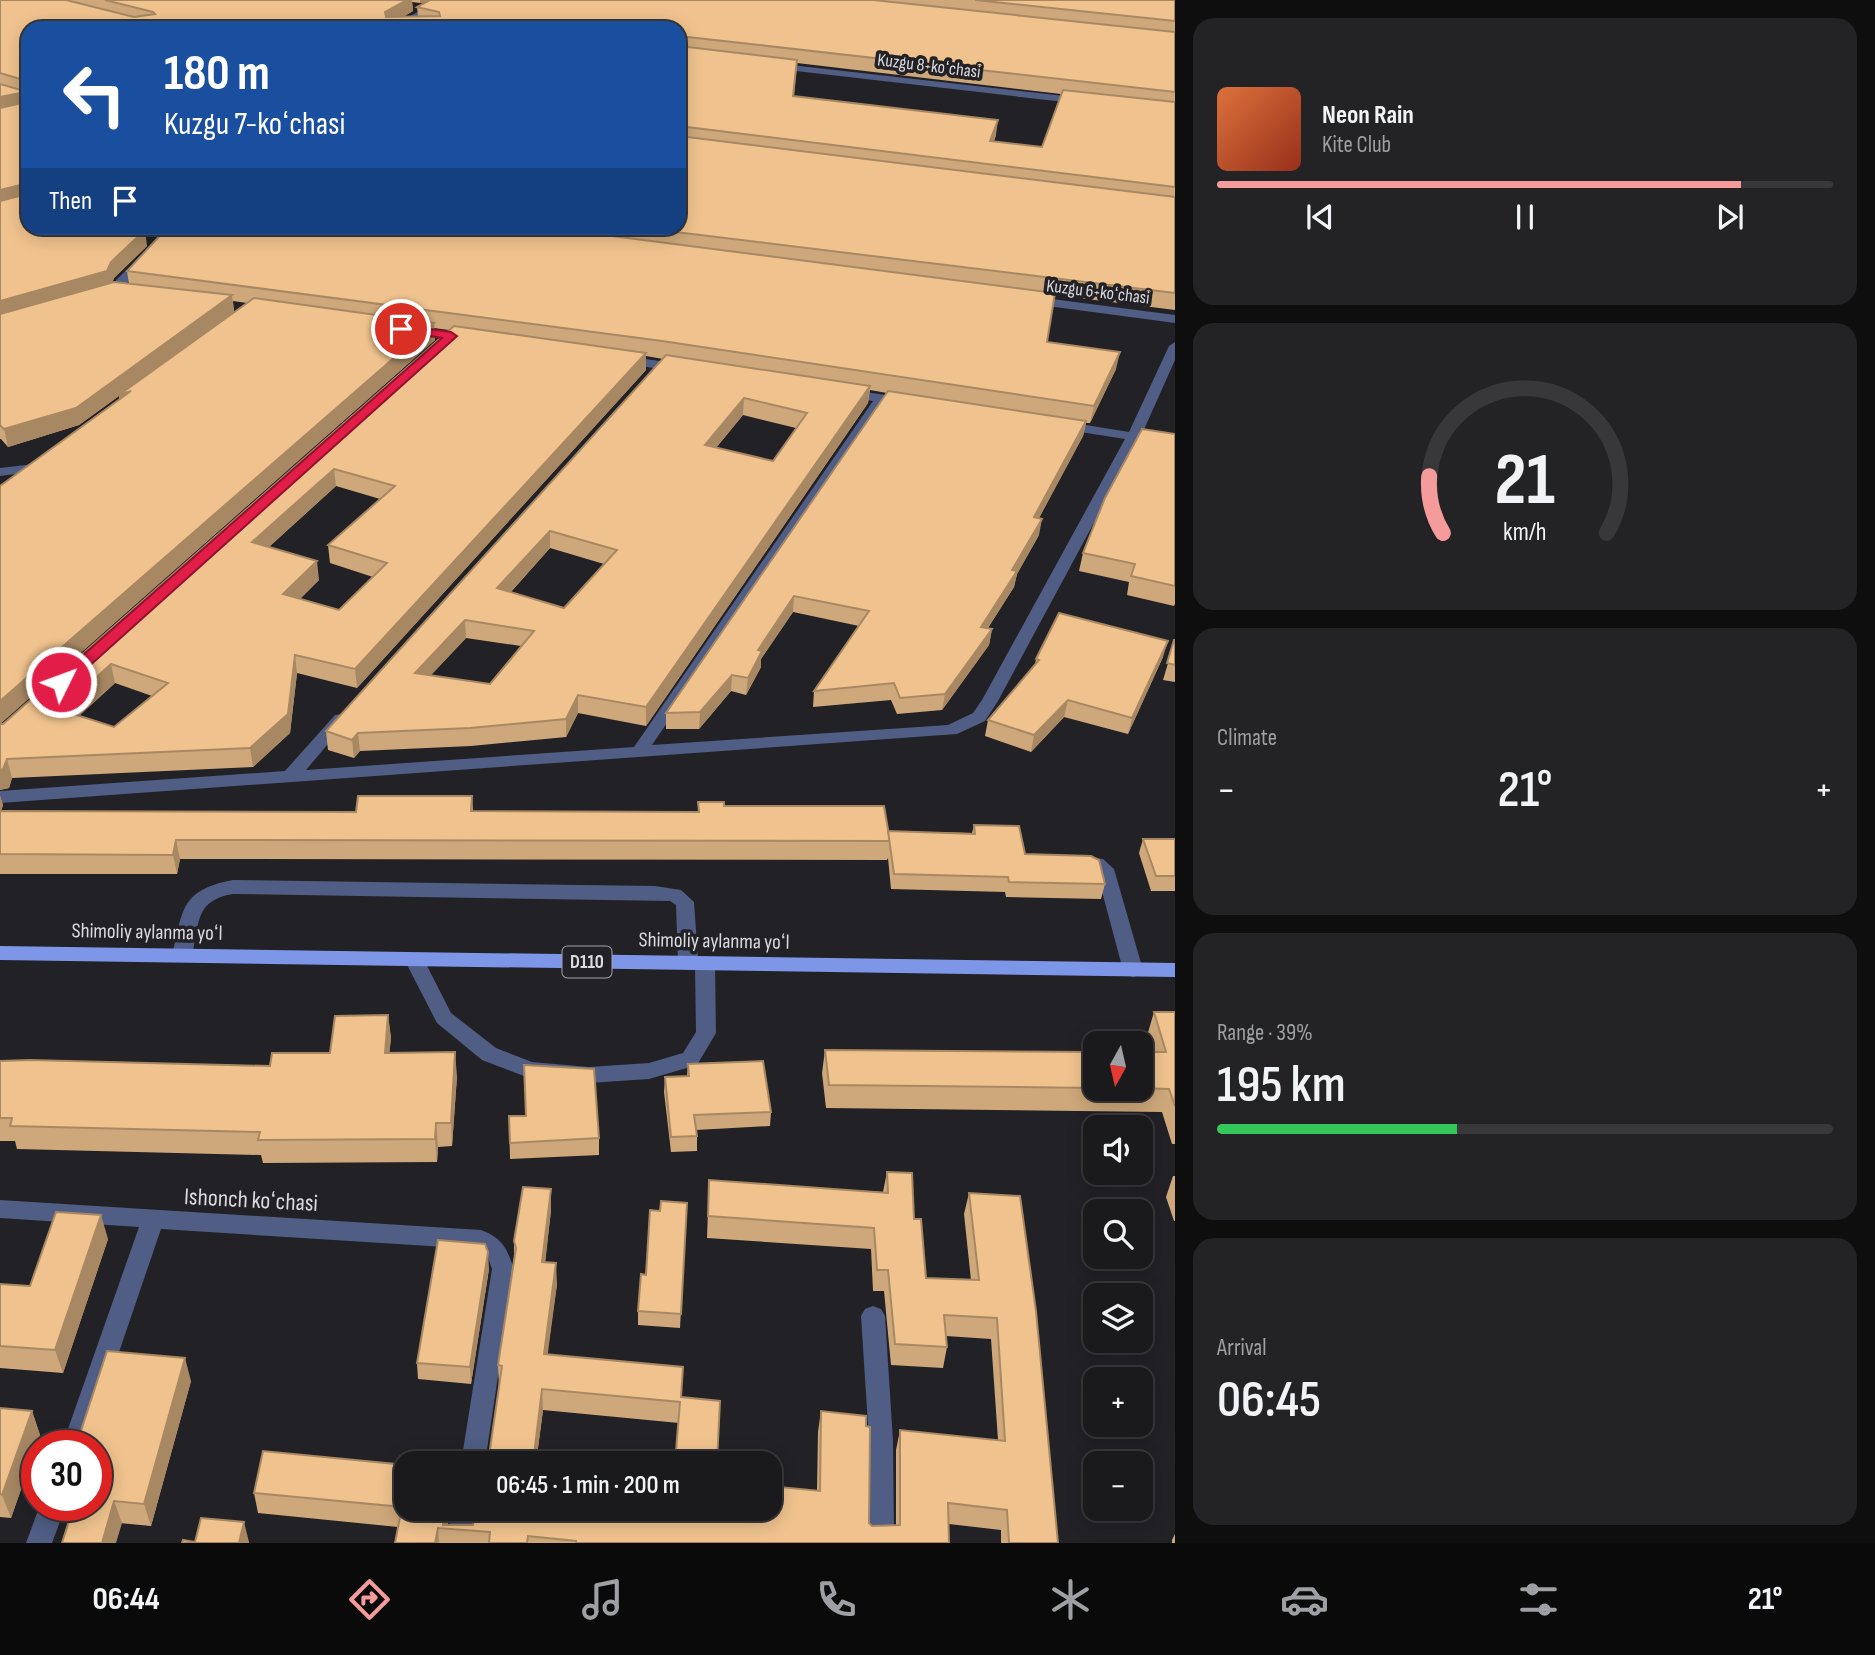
<!DOCTYPE html>
<meta charset="utf-8">
<style>
:root{--surface:#1a191c;--page:#232225;--text:#f1f3f6;--muted:#9fa0a3;--line:#38383b;--accent:#f59b9b}
body{margin:0;font-family:"Sofia Sans Condensed",sans-serif;background:var(--page);color:var(--text);height:100vh;display:flex;flex-direction:column;font-size:26px;white-space:nowrap}
*{box-sizing:border-box;margin:0}
p{font-size:23px;color:var(--muted)}
.icon{flex:none;width:38px;height:38px;fill:none;stroke:currentColor;stroke-width:2;stroke-linecap:round;stroke-linejoin:round}
.map{position:relative;flex:1;overflow:hidden}
.sheet{display:flex;flex-direction:column;gap:18px;padding:18px;background:#0e0e0f;width:700px}
.sheet>*{flex:none}
.banner{position:absolute;left:21px;top:21px;width:665px;height:214px;border-radius:21px;box-shadow:0 4px 18px #0003,0 0 0 2px var(--line);background:#1a4fa0;color:#fff;overflow:hidden}
.needle{width:46px;rotate:188deg}
.fabs{position:absolute;left:1083px;top:1031px;display:grid;gap:14px}
.fabs a{display:grid;place-items:center;width:70px;height:70px;border-radius:14px;background:var(--surface);box-shadow:0 4px 18px #0003,0 0 0 2px var(--line);font-size:35px}
.speed{position:absolute;left:21px;top:1430px;display:flex;gap:14px;font-size:35px;font-weight:700;text-align:center}
.speed>*{display:grid;place-content:center;width:91px;height:91px;border-radius:50%;background:var(--surface);box-shadow:0 4px 18px #0003,0 0 0 2px var(--line);line-height:1}
.speed .limit{border:10px solid #d22;background:#fff;color:#111}
.pin{position:absolute;display:grid;place-items:center;width:60px;height:60px;color:#fff;margin:-30px;border:4px solid #fff;border-radius:50%;box-shadow:0 2px 7px #0007}
.me{position:absolute;width:77px;margin:-38px;rotate:48deg;stroke-linejoin:round;filter:drop-shadow(0 0 5px #0008)}
.turn{display:flex;align-items:center;gap:24px;height:147px;padding:0 28px;font-size:32px}
.turn .icon{width:91px;height:91px;stroke-width:2.5}
.turn b{display:block;font-size:49px;line-height:60px}
.then{display:flex;align-items:center;height:66px;padding:0 28px;background:#0003;gap:14px;font-size:26px}
.big{font-size:52px;font-weight:600;line-height:1.1}
.sheet .card{flex:1;display:flex;flex-direction:column;justify-content:center;gap:10px;min-width:0;padding:0 24px;border-radius:21px;background:var(--page)}
.sheet .dial{align-items:center;gap:0}
.dial svg{height:182px;overflow:visible;fill:none;stroke:var(--line);stroke-width:7;stroke-linecap:round;text-anchor:middle}
.dial text{fill:var(--text);stroke:none}
.song{display:flex;align-items:center;gap:21px}
.cover{width:84px;height:84px;border-radius:10px;background:linear-gradient(135deg,hsl(20 70% 55%),hsl(10 70% 35%))}
.played{height:7px;border-radius:4px;background:linear-gradient(90deg,var(--accent) 85%,var(--line) 85%)}
.keys{display:flex;justify-content:space-around;direction:ltr}
.heat{display:flex;justify-content:space-between;align-items:center;font-size:38px;direction:ltr}
.charge{height:10px;border-radius:5px;background:linear-gradient(90deg,#34c759 39%,var(--line) 0)}
.trip{position:absolute;left:394px;top:1451px;width:388px;height:70px;border-radius:21px;background:var(--surface);box-shadow:0 4px 18px #0003,0 0 0 2px var(--line);font-weight:600;line-height:70px;text-align:center}
.dock{display:flex;height:112px;justify-content:space-around;align-items:center;background:#0a0a0b;color:var(--muted)}
.dock .icon{width:49px;height:49px}
.dock .current{color:var(--accent)}
.dock b{font-size:32px;color:var(--text)}
main{display:flex;flex:1;min-height:0}
.map>svg:first-child{display:block}
.lines{fill:none;stroke-linecap:round;stroke-linejoin:round}
.service{fill:#505d84;fill-rule:evenodd}
.minor{fill:#505d84;fill-rule:evenodd}
.primary{fill:#7e96e8;fill-rule:evenodd}
.wall{fill:#cea87a;fill-rule:evenodd}
.shaded-wall{fill:#a88863}
.building{fill:#f0c38e;stroke:#a88863;stroke-width:2;fill-rule:evenodd}
.route{fill:#e11d48;stroke:#92132f;stroke-width:2}
.labels{text-anchor:middle;dominant-baseline:central;stroke-width:7;stroke-linejoin:round;paint-order:stroke}
.far-street-label{font-size:18px;fill:#dcdbdf;stroke:#222126}
.shield{fill:#222126;stroke:#a4a3a8;stroke-width:2}
.shield-label{font-size:19px;font-weight:bold;fill:#dcdbdf}
.street-label{font-size:21px;fill:#dcdbdf;stroke:#222126}
.near-street-label{font-size:24px;fill:#dcdbdf;stroke:#222126}
</style>
<main>
<div class="map">
<svg width="1175" height="1543" viewBox="0 0 1175 1543">
<rect width="100%" height="100%" fill="#222126"/>
<g class="lines">
<!-- service -->
<g class="service">
<path d="M1078,856L1103,859L1114,869L1143,970L1140,975L1133,977L1126,975L1123,970L1097,873L1071,867L1069,862L1071,857Z"/>
<path d="M233,880L655,886L681,890L694,902L698,959L705,956L712,958L715,963L716,1033L697,1065L649,1079L589,1083L524,1076L482,1060L437,1023L404,959L407,954H421L451,1013L496,1048L532,1062L589,1067L649,1063L683,1053L696,1032L695,967L688,970L681,968L678,963L676,905L670,901L233,894C195,900 199,924 192,956L189,961H175L172,956C183,910 180,890 233,880Z"/>
</g>
<!-- minor -->
<g class="minor">
<path d="M441,0H453L399,28H387Z"/>
<path d="M773,63L1082,98L1087,101L1082,104L770,68L768,66Z"/>
<path d="M170,228H182L126,284L121,295H113L111,292L116,280Z"/>
<path d="M1029,296L1175,315V323L1025,303V297Z"/>
<path d="M1175,342V360L1142,434L1175,439V447L1138,441L998,701L985,721L957,734L0,803V791L285,771L335,715L341,714L349,719L306,770L634,747L873,401L841,396L839,393L846,389L905,398L912,402L905,406L885,403L652,745L948,725L973,713L982,700L1125,439L1061,429L1054,425L1061,421L1129,432L1169,346Z"/>
<path d="M625,356L680,364L687,368L680,372L620,363V357Z"/>
<path d="M34,464L41,468L39,471L0,476V468Z"/>
<path d="M0,1200L481,1230C503,1238 507,1249 514,1269L485,1463H461L492,1269L487,1255L477,1249L161,1229L87,1446H62L139,1227L0,1218Z"/>
<path d="M873,1306L881,1309L885,1316L893,1441L894,1543H868L869,1441L861,1316L865,1309Z"/>
<path d="M40,1505H66L52,1543H26Z"/>
<path d="M452,1508H478L473,1543H447Z"/>
</g>
<!-- primary -->
<path class="primary" d="M0,946L1175,963V977L0,960Z"/>
</g>
<!-- wall -->
<g class="wall">
<path d="M0,0H1175V310L1055,295L1047,342L1116,369L1090,423H1086L1083,436L1039,518V535L1017,574L1014,587L988,628L992,629L989,645L942,710L897,714L891,700L813,707L814,691L859,626L793,612L761,659V667L746,695L731,691L699,729H666V713L887,393L870,390L868,403L646,726L578,713L566,737L471,746L360,751L354,758L328,750L326,731L663,359L646,356V370L357,688L297,673L290,733L253,767L12,778L9,788L0,790V486L119,399V396L79,425L8,447L1,439H0ZM412,2L420,3L427,2L417,7L418,16L403,17L413,11ZM679,28V228H167L127,271L129,284L112,283L114,278L147,246L28,228ZM797,63L1061,94L1042,147L994,141L996,135L794,96ZM233,301L247,303L234,312ZM434,328L449,330L3,724H0L435,340ZM743,415L796,428L773,461L716,448ZM336,486L380,499L328,545L330,563L373,577L339,610L300,599L319,580L269,547ZM550,548L604,564L564,608L511,592ZM466,638L521,646L490,684L431,675ZM115,683L152,696L114,727L79,716Z"/>
<path d="M1175,434V604L1174,606L1127,595L1129,582L1079,571L1083,553Z"/>
<path d="M1175,640V682L1163,680Z"/>
<path d="M1163,657L1128,734L1064,717L1031,752L985,736L988,720L1035,665L1036,659Z"/>
<path d="M0,796L3,805L1,811L356,812L472,796L473,811L698,812V802L888,831L972,833L974,825L1025,854L1105,884L1101,899L1006,897L1005,892L891,889L888,858L887,860L180,859L177,874H0Z"/>
<path d="M1143,839H1175V891H1151L1139,853Z"/>
<path d="M1154,1012H1175V1144H1172L1162,1112L826,1108L822,1073L825,1050L1152,1052L1147,1036Z"/>
<path d="M388,1015L391,1038L389,1053L457,1076L452,1146L438,1147L437,1162L263,1163L261,1155L17,1149L15,1141H0V1061L270,1066L330,1053Z"/>
<path d="M688,1064L771,1112L770,1126L696,1130L697,1136V1151L671,1152L664,1092L665,1077L687,1076Z"/>
<path d="M509,1116L599,1138V1155L510,1159Z"/>
<path d="M887,1172L914,1219L926,1278L971,1280L964,1214L969,1193L1058,1543H1001V1530L949,1524V1543H395L398,1527L258,1513L254,1493L263,1451L406,1508H450L448,1525H473L770,1508L817,1491L818,1432L821,1411L869,1523L872,1526L896,1525V1450L900,1430L998,1440L991,1339L946,1336L947,1347L943,1368L891,1365L884,1291H873L871,1249L707,1238L709,1180L883,1192Z"/>
<path d="M1173,1176H1175V1221H1174L1166,1197Z"/>
<path d="M687,1203L680,1328L638,1325V1311L660,1211Z"/>
<path d="M551,1210L545,1262L557,1284L547,1354L681,1397L679,1423L543,1410L536,1463H488L499,1386L498,1365L514,1257V1241Z"/>
<path d="M108,1239L63,1373L0,1368V1284L30,1286Z"/>
<path d="M489,1269L471,1384L418,1379L417,1363Z"/>
<path d="M191,1381L151,1526L67,1518L62,1505H96Z"/>
<path d="M0,1408L32,1411L40,1435L11,1518L0,1517Z"/>
<path d="M1175,1534V1543H1172V1540Z"/>
</g>
<!-- shaded-wall -->
<g class="shaded-wall">
<path d="M407,0H412L413,11L386,26L385,12Z"/>
<path d="M420,0H438L420,3Z"/>
<path d="M25,92L27,106L0,112V97Z"/>
<path d="M998,120L996,135L988,156L990,141Z"/>
<path d="M24,184L27,199L0,206V190Z"/>
<path d="M145,230L147,246L114,278L110,288L0,318V301L111,262Z"/>
<path d="M232,295L234,312L131,391L122,412L119,396L79,425L8,447L4,429Z"/>
<path d="M434,323L435,340L0,724V701Z"/>
<path d="M1120,352L1116,369L1090,423L1094,406Z"/>
<path d="M646,353V370L357,688L355,669Z"/>
<path d="M870,386L868,403L646,726V707Z"/>
<path d="M744,398L743,415L704,462L705,445Z"/>
<path d="M1086,421L1083,436L1031,533L1034,517Z"/>
<path d="M334,469L336,486L254,560L252,542Z"/>
<path d="M1042,519L1039,535L1017,574L1014,587L978,643L981,627Z"/>
<path d="M550,531V548L498,606L497,588Z"/>
<path d="M317,561L319,580L286,612L283,594Z"/>
<path d="M794,596L793,612L761,659V667L746,695L748,678L758,650Z"/>
<path d="M465,620L466,638L416,691L415,673Z"/>
<path d="M992,629L989,645L942,710L945,694Z"/>
<path d="M1168,641L1163,657L1128,734L1132,718Z"/>
<path d="M295,655L297,673L290,733L253,767L250,748Z"/>
<path d="M111,664L115,683L65,729L61,710Z"/>
<path d="M732,675L731,691L699,729L700,712Z"/>
<path d="M578,695V713L566,737V719Z"/>
<path d="M1068,700L1064,717L1031,752L1034,735Z"/>
<path d="M358,733L360,751L354,758L352,740Z"/>
<path d="M7,759L12,778L9,788L0,790V770Z"/>
<path d="M0,796L3,805L0,814Z"/>
<path d="M176,840L180,859L177,874L173,855Z"/>
<path d="M388,1015L391,1038L387,1076L385,1053Z"/>
<path d="M455,1052L457,1076L452,1146L451,1123Z"/>
<path d="M436,1123L438,1147L437,1162L435,1139Z"/>
<path d="M551,1189V1210L543,1283L542,1262Z"/>
<path d="M101,1215L108,1239L63,1373L55,1350Z"/>
<path d="M488,1252L489,1269L471,1384L470,1367Z"/>
<path d="M556,1263L557,1284L545,1375L544,1354Z"/>
<path d="M185,1358L191,1381L151,1526L144,1504Z"/>
<path d="M542,1389L543,1410L536,1463H533Z"/>
<path d="M32,1411L40,1435L11,1518L2,1495Z"/>
<path d="M114,1501L122,1523L116,1543H102Z"/>
<path d="M445,1508H450L447,1529L443,1525Z"/>
<path d="M244,1522L249,1542V1543H239Z"/>
<path d="M438,1528L439,1543H435Z"/>
</g>
<!-- building -->
<g class="building">
<path d="M0,0H66L134,17L155,14L153,12L105,0H407L385,12L386,17L440,16L439,12L417,7L430,0H873L1175,32V92L679,36V28H28V228H142L145,230L111,262L107,271L0,301V201L27,194V186L24,184L0,190V108L27,102L28,94L25,92L0,97V84L24,91L28,88L27,81L0,73Z"/>
<path d="M975,0H1175V21Z"/>
<path d="M679,46L797,60L793,96L998,120L990,141L1042,147L1063,90L1175,102V187L679,126Z"/>
<path d="M679,136L1175,197V293L643,228H679Z"/>
<path d="M167,228H550L1055,293L1047,342L1120,352L1094,406L662,341L127,271Z"/>
<path d="M114,282L232,295L76,408L4,429L0,425V314Z"/>
<path d="M254,298L434,323L0,701V486L131,391L119,395Z"/>
<path d="M454,326L646,353L355,669L295,655L288,714L250,748L7,759L3,769L0,770V724H3ZM334,469L395,486L328,545L387,563L339,610L283,594L317,561L252,542ZM111,664L168,683L114,727L61,710Z"/>
<path d="M666,355L870,386L646,707L578,695L566,719L470,728L358,733L352,740L326,731ZM744,398L807,413L773,461L705,445ZM550,531L617,550L564,608L497,588ZM465,620L534,631L490,684L415,673Z"/>
<path d="M888,391L1086,421L1034,517L1042,519L1012,570L1017,571L981,627L992,629L945,694L900,698L894,683L814,691L869,611L794,596L758,650L762,651L748,678L732,675L700,712L666,713Z"/>
<path d="M1142,429L1175,434V586L1131,576L1135,564L1083,553L1105,498Z"/>
<path d="M1059,613L1168,641L1132,718L1068,700L1034,735L988,720L1039,660L1036,659Z"/>
<path d="M1174,640H1175V665L1167,663Z"/>
<path d="M358,796H472L471,811L699,812L698,802H724V806H884L890,841L176,840L173,855L0,854V811L356,812Z"/>
<path d="M974,825L1019,826L1025,854L1091,856L1099,860L1105,884L1009,882L1008,877L894,874L888,831L975,834Z"/>
<path d="M1143,839H1175V876H1156Z"/>
<path d="M1154,1012H1175V1106L1169,1089L1134,1088H1141V1052H1166Z"/>
<path d="M388,1015L385,1053L455,1052L451,1123H436L435,1139L258,1140L260,1132L10,1126L12,1118H0V1061L30,1060L270,1066L272,1053H330L335,1016Z"/>
<path d="M825,1050L1096,1052V1088L829,1085Z"/>
<path d="M763,1061L771,1112L694,1115L697,1136L671,1137L665,1077L689,1076L688,1064Z"/>
<path d="M524,1065L594,1069L599,1138L510,1143L509,1116H526Z"/>
<path d="M887,1172L912,1173L914,1219H921L926,1278L979,1280L969,1193L1020,1196L1036,1311L1058,1543H1009L1007,1510L948,1503L949,1543H576V1541L528,1536L527,1543H489L490,1532L438,1528L435,1543H395L402,1507L254,1493L263,1451L406,1465V1508H445L443,1525H473L475,1508H770V1486L820,1491L821,1411L866,1416V1426L870,1427L869,1523L872,1526L900,1525V1430L1005,1441L997,1318L944,1315L947,1347L895,1344L888,1270H877L874,1228L708,1216L709,1180L888,1193Z"/>
<path d="M523,1187L551,1189L542,1262L556,1263L544,1354L683,1367L681,1397L720,1401L717,1463H675L680,1402L542,1389L533,1463H488L502,1366L498,1365L516,1248L514,1241Z"/>
<path d="M661,1201L687,1203L681,1314L638,1311L641,1274L646,1275L650,1210L660,1211Z"/>
<path d="M56,1212L101,1215L55,1350L0,1346V1284L30,1286Z"/>
<path d="M438,1240L485,1244L488,1252L470,1367L417,1363Z"/>
<path d="M107,1351L185,1358L144,1504L114,1501L102,1543H62L74,1505H96V1446H76Z"/>
<path d="M0,1408L32,1411L2,1495L0,1494Z"/>
<path d="M201,1518L244,1522L239,1543H182L183,1540L195,1542Z"/>
</g>
<!-- route -->
<path class="route" d="M401,325L451,332L457,336L67,686H56L54,682L56,679L442,338L397,331L395,329Z"/>
<g class="labels">
<!-- far-street labels -->
<g class="far-street-label">
<text transform="translate(929 66) rotate(7)">Kuzgu 8-koʻchasi</text>
<text transform="translate(1098 292) rotate(7)">Kuzgu 6-koʻchasi</text>
</g>
<!-- shield labels -->
<rect class="shield" x="562.5" y="946.5" width="49" height="31" rx="5"/>
<g class="shield-label">
<text x="587" y="962">D110</text>
</g>
<!-- street labels -->
<g class="street-label">
<text transform="translate(147 932) rotate(1)">Shimoliy aylanma yoʻl</text>
<text transform="translate(714 941) rotate(1)">Shimoliy aylanma yoʻl</text>
</g>
<!-- near-street labels -->
<g class="near-street-label">
<text transform="translate(251 1200) rotate(3)">Ishonch koʻchasi</text>
</g>
</g>
</svg>
<div class="fabs">
<a><svg class="needle" viewBox="-14 -14 28 28"><path d="M0-13l5 13h-10z" fill="#e53935"/><path d="M0 13l5-13h-10z" fill="#9fa0a3"/></svg></a>
<a><svg class="icon" aria-label="sound" viewBox="0 0 24 24"><path d="M4 9h4l5-4v14l-5-4H4zM17 9q2 3 0 6"/></svg></a>
<a><svg class="icon" aria-label="search" viewBox="0 0 24 24"><circle cx="10" cy="10" r="6"/><path d="M15 15l6 6"/></svg></a>
<a><svg class="icon" aria-label="layers" viewBox="0 0 24 24"><path d="M12 4l9 5-9 5-9-5zM3 14l9 5 9-5"/></svg></a>
<a>+</a>
<a>−</a>
</div>
<div class="speed"><div class="limit">30</div></div>
<div class="pin" style="left:401px;top:329px;background:#d93025"><svg class="icon" aria-label="arrive" viewBox="0 0 24 24"><path d="M6 21V4h12l-3 4 3 4H6"/></svg></div>
<svg class="me" style="left:61px;top:682px" viewBox="-20 -20 40 40"><circle r="17" fill="#e11d48" stroke="#fff" stroke-width="3"/><path d="M0-11L8 9 0 5-8 9z" fill="#fff"/></svg>
<div class="trip">06:45 · 1 min · 200 m</div>
<div class="banner">
<div class="turn"><svg class="icon" aria-label="left" viewBox="0 0 24 24"><path d="M17 20v-9H6M10 6l-5 5 5 5"/></svg><div><b>180 m</b>Kuzgu 7-koʻchasi</div></div>
<div class="then">Then<svg class="icon" aria-label="arrive" viewBox="0 0 24 24"><path d="M6 21V4h12l-3 4 3 4H6"/></svg></div>
</div>
</div>
<section class="sheet">
<div class="card">
<div class="song"><i class="cover"></i><div><b>Neon Rain</b><p>Kite Club</p></div></div>
<div class="played"></div>
<div class="keys"><svg class="icon" aria-label="previous" viewBox="0 0 24 24"><path d="M18 5L8 12l10 7zM5 5v14"/></svg><svg class="icon" aria-label="pause" viewBox="0 0 24 24"><path d="M8 5v14M16 5v14"/></svg><svg class="icon" aria-label="next" viewBox="0 0 24 24"><path d="M6 5l10 7-10 7zM19 5v14"/></svg></div>
</div>
<div class="card dial"><svg viewBox="0 0 100 80">
<path d="M14 69A42 42 0 1 1 86 69"/>
<path d="M14 69A42 42 0 0 1 8 44" stroke="#f59b9b"/>
<text x="50" y="56" font-size="32" font-weight="700">21</text>
<text x="50" y="72" font-size="11">km/h</text>
</svg></div>
<div class="card"><p>Climate</p>
<div class="heat"><a>−</a><b class="big">21°</b><a>+</a></div>
</div>
<div class="card"><p>Range · 39%</p><b class="big">195 km</b><div class="charge"></div></div>
<div class="card"><p>Arrival</p><b class="big">06:45</b></div>
</section>
</main>
<nav class="dock">
<b>06:44</b>
<svg class="icon current" aria-label="directions" viewBox="0 0 24 24"><path d="M12 3l9 9-9 9-9-9zM9 14v-3h6M13 9l2 2-2 2"/></svg>
<svg class="icon" aria-label="music" viewBox="0 0 24 24"><path d="M9 18V5l10-2v13"/><circle cx="6" cy="18" r="3"/><circle cx="16" cy="16" r="3"/></svg>
<svg class="icon" aria-label="phone" viewBox="0 0 24 24"><path d="M5 4h4l2 5-3 2q2 4 5 5l2-3 5 2v4C11 20 4 13 5 4z"/></svg>
<svg class="icon" aria-label="climate" viewBox="0 0 24 24"><path d="M12 3v18M4 7l16 10M4 17L20 7"/></svg>
<svg class="icon" aria-label="car" viewBox="0 0 24 24"><path d="M5 17H2v-5l4-1 3-4h7l3 4 3 1v5h-3M9 17h6M6 11h13"/><circle cx="7" cy="17" r="2"/><circle cx="17" cy="17" r="2"/></svg>
<svg class="icon" aria-label="filters" viewBox="0 0 24 24"><path d="M4 7h16M4 17h16"/><circle cx="9" cy="7" r="2"/><circle cx="15" cy="17" r="2"/></svg>
<b>21°</b>
</nav>
